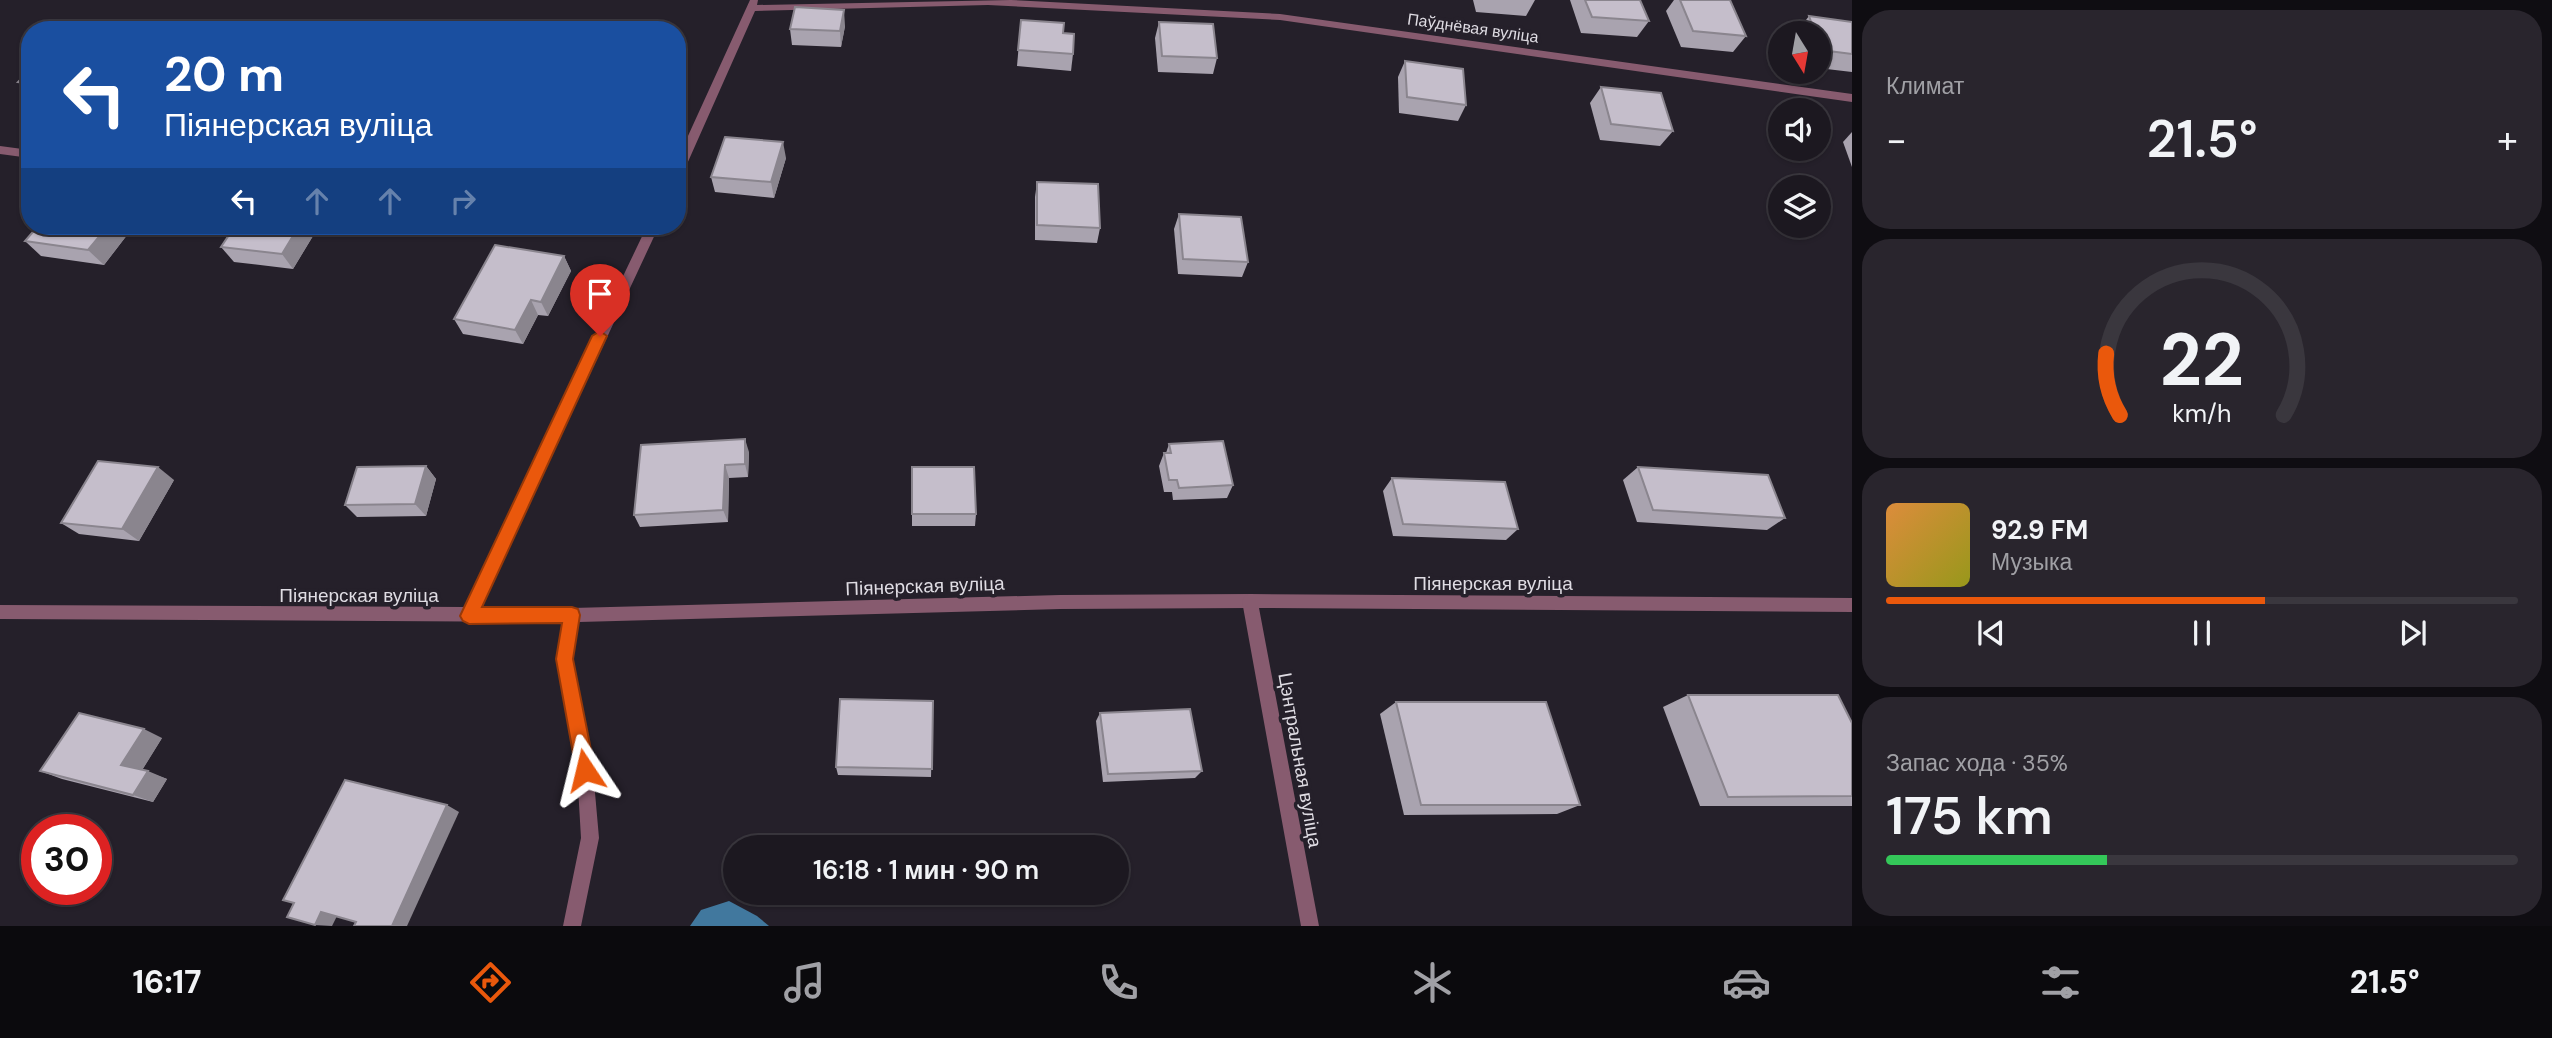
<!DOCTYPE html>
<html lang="ru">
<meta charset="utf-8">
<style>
:root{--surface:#1c1820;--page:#29252d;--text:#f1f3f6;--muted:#a0a0a5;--line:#3a373e;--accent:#ea580c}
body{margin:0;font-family:"DM Sans",sans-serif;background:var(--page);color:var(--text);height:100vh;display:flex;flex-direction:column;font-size:26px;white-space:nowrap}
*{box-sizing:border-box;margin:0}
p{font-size:23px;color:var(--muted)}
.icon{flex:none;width:38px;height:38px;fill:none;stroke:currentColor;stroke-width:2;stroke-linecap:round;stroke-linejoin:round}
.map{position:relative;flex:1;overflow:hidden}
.sheet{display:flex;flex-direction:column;gap:10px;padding:10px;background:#0f0d12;width:700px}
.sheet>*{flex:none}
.top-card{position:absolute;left:21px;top:21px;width:665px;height:214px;border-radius:28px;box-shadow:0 2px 5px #0004,0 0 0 2px var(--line);background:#1a4fa0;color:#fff;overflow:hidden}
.needle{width:46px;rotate:169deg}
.tools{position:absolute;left:1768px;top:21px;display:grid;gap:14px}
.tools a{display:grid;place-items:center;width:63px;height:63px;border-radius:50%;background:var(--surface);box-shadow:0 2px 5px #0004,0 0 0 2px var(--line);font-size:35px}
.speed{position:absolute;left:21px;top:814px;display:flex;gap:14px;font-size:35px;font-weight:700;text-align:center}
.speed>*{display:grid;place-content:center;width:91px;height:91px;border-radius:50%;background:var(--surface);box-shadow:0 2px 5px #0004,0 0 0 2px var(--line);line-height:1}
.speed .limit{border:10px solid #d22;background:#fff;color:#111}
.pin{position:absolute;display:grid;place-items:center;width:60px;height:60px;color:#fff;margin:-72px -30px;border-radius:50% 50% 50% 0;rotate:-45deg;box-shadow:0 0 7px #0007}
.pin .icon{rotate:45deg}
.me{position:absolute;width:77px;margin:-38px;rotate:350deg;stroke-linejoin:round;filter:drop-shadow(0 0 5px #0008)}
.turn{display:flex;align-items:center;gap:24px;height:147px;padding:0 28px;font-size:32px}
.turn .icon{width:91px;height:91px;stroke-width:2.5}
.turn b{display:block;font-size:49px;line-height:60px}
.lanes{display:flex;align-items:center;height:66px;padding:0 28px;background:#0003;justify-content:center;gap:35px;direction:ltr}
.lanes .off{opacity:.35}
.big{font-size:52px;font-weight:600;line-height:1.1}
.sheet .tile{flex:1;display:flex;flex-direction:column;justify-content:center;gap:10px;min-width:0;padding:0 24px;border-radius:28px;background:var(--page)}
.sheet .dial{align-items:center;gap:0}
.dial svg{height:182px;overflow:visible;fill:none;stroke:var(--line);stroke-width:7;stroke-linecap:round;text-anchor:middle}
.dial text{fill:var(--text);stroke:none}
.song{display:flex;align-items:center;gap:21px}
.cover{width:84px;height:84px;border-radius:10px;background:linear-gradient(135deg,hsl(30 70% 55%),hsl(60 70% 35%))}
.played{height:7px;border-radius:4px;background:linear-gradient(90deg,var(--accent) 60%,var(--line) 60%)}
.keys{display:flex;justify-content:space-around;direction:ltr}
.heat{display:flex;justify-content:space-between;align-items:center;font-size:38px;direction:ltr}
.charge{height:10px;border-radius:5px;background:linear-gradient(90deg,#34c759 35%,var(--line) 0)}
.trip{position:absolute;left:723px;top:835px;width:406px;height:70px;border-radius:35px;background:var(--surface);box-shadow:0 2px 5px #0004,0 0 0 2px var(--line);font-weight:600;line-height:70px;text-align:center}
.menu{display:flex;height:112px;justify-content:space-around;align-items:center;background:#0b0a0d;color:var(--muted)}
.menu .icon{width:49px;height:49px}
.menu .selected{color:var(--accent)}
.menu b{font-size:32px;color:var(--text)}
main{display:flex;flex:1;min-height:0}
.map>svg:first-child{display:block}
.water{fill:#41789e}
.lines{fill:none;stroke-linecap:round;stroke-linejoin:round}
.minor{fill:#875b6f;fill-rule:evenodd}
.tertiary{fill:#875b6f;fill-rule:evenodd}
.wall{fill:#a9a3af}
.shaded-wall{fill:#8a858e}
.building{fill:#c5becb;stroke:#8a858e;stroke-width:2}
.route{fill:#ea580c;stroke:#983908;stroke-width:2}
.labels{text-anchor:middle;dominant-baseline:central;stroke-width:7;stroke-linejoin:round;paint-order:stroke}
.far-street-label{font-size:16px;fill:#dfdce3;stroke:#25202a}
.street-label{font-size:19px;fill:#dfdce3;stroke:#25202a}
</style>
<main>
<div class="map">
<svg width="1852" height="926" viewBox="0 0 1852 926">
<rect width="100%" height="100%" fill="#25202a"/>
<!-- water -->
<path class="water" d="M729,901L757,916L769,926H690L701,910Z"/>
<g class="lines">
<!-- minor -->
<g class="minor">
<path d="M750,0H758L757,5L1011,0L1280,14L1852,94V102L1280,20L988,5L755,11L683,173L677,177V160Z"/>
<path d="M0,146L30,150V158L0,154Z"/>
<path d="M647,226H659L481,607L572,608L1060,595L1250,594L1255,596L1258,601L1255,606L1250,608L1060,609L579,622L573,659L593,770L599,838L581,926H563L581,838L577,770L557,659L563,622L0,619V605L465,607Z"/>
</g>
<!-- tertiary -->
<path class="tertiary" d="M1250,594L1852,598V612L1259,608L1319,926H1301L1242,601L1245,596Z"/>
</g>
<!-- wall -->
<g class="wall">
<path d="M1473,0H1535L1526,16L1476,12Z"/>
<path d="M1570,0H1640L1649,21L1637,37L1581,33Z"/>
<path d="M1674,0H1730L1746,36L1733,52L1681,47L1666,11Z"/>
<path d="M1809,16L1852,22V72L1818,68V33H1796Z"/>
<path d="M1021,20L1063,33L1073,54L1071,71L1017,66Z"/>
<path d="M1159,22L1217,58L1213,74L1158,72L1155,38Z"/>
<path d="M845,26L841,47L792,45L790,29Z"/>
<path d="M1405,61L1466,105L1458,121L1399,113L1398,77Z"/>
<path d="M30,70V95L18,82Z"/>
<path d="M1601,87L1673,131L1660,146L1600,140L1590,103Z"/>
<path d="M1852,132V167L1843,142Z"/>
<path d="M786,158L774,198L715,192L711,177Z"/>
<path d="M1037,182L1100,228L1097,243L1035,240V197Z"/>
<path d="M1179,214L1248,262L1242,277L1178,274L1174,229Z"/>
<path d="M38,226H134L104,265L41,256L25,241Z"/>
<path d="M319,226L293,269L234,262L221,247Z"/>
<path d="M564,256L571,271L548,316L538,315L523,344L463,334L454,319Z"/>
<path d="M1169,444L1233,485L1227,498L1173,500L1172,492H1164L1159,466L1164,453H1166Z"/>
<path d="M749,452L748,477L729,478L728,522L640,527L634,515Z"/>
<path d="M426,466L436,479L426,516L357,517L345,505Z"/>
<path d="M912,467L976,514L975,526H912Z"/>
<path d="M1638,467L1785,518L1767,530L1637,522L1623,480Z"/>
<path d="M1392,478L1518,529L1506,540L1393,536L1383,491Z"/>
<path d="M174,480L139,541L79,534L61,523Z"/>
<path d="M1688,695L1852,796V806H1700L1663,707Z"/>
<path d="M933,701L931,777L838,775L836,767Z"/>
<path d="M1396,702L1580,805L1557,814L1404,815L1380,714Z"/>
<path d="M1100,713L1202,771L1195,778L1103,782L1096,721Z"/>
<path d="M162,738L142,770L167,779L153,802L62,779L40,771Z"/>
</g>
<!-- shaded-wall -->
<g class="shaded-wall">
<path d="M844,10L845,26L841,47L840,31Z"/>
<path d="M783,142L786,158L774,198L771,182Z"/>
<path d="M108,226H134L104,265L88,250Z"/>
<path d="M299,226H319L293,269L282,254Z"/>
<path d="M564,256L571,271L548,316L541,302Z"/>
<path d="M531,300L538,315L523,344L515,330Z"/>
<path d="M745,439L749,452L748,477L745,464Z"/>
<path d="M725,465L729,478L728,522L723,510Z"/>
<path d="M426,466L436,479L426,516L415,504Z"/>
<path d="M158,467L174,480L139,541L122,529Z"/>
<path d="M144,729L162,738L141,772L121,765Z"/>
<path d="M148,771L167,779L153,802L133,795Z"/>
<path d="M447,805L459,812L407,926H392Z"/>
<path d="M321,912L337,916L332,926L315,925Z"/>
</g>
<!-- building -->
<g class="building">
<path d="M1585,0H1640L1649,21L1592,17Z"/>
<path d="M1680,0H1730L1746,36L1693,31Z"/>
<path d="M795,7L844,10L840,31L790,29Z"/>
<path d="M1809,16L1852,22V54L1821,50L1818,42V33H1815Z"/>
<path d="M607,20L651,24L648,30H602Z"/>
<path d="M1021,20L1064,23L1063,33L1074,34L1073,54L1018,50Z"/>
<path d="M1159,22L1213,24L1217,58L1162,56Z"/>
<path d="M1405,61L1463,69L1466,105L1407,97Z"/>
<path d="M30,70V84L18,82Z"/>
<path d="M1601,87L1661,93L1673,131L1611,124Z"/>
<path d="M725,137L783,142L771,182L711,177Z"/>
<path d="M1037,182L1098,184L1100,228L1037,225Z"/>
<path d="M1179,214L1241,217L1248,262L1183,259Z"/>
<path d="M38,226H108L88,250L25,241Z"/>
<path d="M235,226H299L282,254L221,247Z"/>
<path d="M495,245L564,256L541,302L531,300L515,330L454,319Z"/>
<path d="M745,439V464L725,465L723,510L634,515L641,445Z"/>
<path d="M1223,441L1233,485L1179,488L1177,480H1169L1164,453H1171L1169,444Z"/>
<path d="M98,461L158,467L122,529L61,523Z"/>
<path d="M426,466L415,504L345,505L357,467Z"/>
<path d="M912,467H974L976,514H912Z"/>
<path d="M1638,467L1768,475L1785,518L1653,510Z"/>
<path d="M1392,478L1505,482L1518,529L1403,524Z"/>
<path d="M1688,695H1838L1852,723V796L1728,797Z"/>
<path d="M840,699L933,701L932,769L836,767Z"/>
<path d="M1396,702H1546L1580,805H1421Z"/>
<path d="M1190,709L1202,771L1108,774L1100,713Z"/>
<path d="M79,713L144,729L121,765L148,771L133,795L40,771Z"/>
<path d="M345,780L447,805L392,926H354L356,922L321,912L315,925L287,917L294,903L283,900Z"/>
</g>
<!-- route -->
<path class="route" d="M600,331L607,336L482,607H572L578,609L580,615L573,659L595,770L592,777L585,779L579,777L576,770L556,659L562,623L469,624L463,621L460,616L592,336Z"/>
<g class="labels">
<!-- far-street labels -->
<g class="far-street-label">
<text transform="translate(1473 28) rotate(8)">Паўднёвая вуліца</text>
</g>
<!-- street labels -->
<g class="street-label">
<text x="1493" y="583">Піянерская вуліца</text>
<text transform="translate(925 586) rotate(-2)">Піянерская вуліца</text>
<text x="359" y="595">Піянерская вуліца</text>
<text transform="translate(1300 760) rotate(80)">Цэнтральная вуліца</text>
</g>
</g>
</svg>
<div class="tools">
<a><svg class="needle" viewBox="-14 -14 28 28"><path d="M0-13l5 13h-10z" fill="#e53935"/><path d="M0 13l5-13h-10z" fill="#a0a0a5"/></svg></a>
<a><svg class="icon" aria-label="sound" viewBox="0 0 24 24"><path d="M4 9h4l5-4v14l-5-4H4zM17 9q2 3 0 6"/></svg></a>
<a><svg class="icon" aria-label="layers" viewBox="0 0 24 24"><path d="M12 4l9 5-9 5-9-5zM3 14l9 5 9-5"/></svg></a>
</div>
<div class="speed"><div class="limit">30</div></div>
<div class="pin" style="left:600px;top:336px;background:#d93025"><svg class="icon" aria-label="arrive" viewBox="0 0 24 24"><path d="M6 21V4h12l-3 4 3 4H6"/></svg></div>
<svg class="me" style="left:585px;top:770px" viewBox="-20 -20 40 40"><path d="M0-17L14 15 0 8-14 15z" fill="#ea580c" stroke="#fff" stroke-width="4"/></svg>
<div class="trip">16:18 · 1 мин · 90 m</div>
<div class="top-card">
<div class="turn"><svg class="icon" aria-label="left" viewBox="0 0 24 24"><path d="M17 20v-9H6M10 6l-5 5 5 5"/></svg><div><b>20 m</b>Піянерская вуліца</div></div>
<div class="lanes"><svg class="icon" aria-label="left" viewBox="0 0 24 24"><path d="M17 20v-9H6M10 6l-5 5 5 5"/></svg><svg class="icon off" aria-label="ahead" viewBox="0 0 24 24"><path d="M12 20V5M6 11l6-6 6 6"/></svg><svg class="icon off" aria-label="ahead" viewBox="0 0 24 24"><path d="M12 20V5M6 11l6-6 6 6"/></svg><svg class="icon off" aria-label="right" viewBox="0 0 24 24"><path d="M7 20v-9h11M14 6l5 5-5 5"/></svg></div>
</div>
</div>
<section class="sheet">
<div class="tile"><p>Климат</p>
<div class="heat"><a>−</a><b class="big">21.5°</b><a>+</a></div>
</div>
<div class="tile dial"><svg viewBox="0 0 100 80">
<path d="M14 69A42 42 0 1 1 86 69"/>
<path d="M14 69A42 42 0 0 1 8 42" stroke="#ea580c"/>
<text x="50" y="56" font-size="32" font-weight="700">22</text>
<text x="50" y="72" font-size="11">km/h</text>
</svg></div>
<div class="tile">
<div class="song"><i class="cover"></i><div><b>92.9 FM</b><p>Музыка</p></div></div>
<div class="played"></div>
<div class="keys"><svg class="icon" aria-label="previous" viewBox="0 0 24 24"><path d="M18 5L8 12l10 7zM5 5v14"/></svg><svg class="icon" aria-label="pause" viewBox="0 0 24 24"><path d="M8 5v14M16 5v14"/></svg><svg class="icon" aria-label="next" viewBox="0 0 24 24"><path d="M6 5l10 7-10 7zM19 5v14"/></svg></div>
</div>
<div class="tile"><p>Запас хода · 35%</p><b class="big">175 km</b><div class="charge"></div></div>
</section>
</main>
<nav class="menu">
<b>16:17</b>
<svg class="icon selected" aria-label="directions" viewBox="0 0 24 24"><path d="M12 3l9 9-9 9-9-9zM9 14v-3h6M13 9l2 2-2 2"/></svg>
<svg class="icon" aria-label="music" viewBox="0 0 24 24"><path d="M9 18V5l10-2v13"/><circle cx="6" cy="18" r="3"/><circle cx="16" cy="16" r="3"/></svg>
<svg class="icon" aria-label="phone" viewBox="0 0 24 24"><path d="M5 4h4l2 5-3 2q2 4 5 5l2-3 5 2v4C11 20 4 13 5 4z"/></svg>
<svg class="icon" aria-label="climate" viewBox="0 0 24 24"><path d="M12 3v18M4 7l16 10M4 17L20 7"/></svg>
<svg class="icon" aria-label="car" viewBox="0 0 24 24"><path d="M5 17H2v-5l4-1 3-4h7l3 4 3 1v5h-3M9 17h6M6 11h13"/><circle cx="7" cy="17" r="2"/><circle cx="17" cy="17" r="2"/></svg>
<svg class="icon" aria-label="filters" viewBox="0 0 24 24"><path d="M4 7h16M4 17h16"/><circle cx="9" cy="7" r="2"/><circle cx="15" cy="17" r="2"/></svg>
<b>21.5°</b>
</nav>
